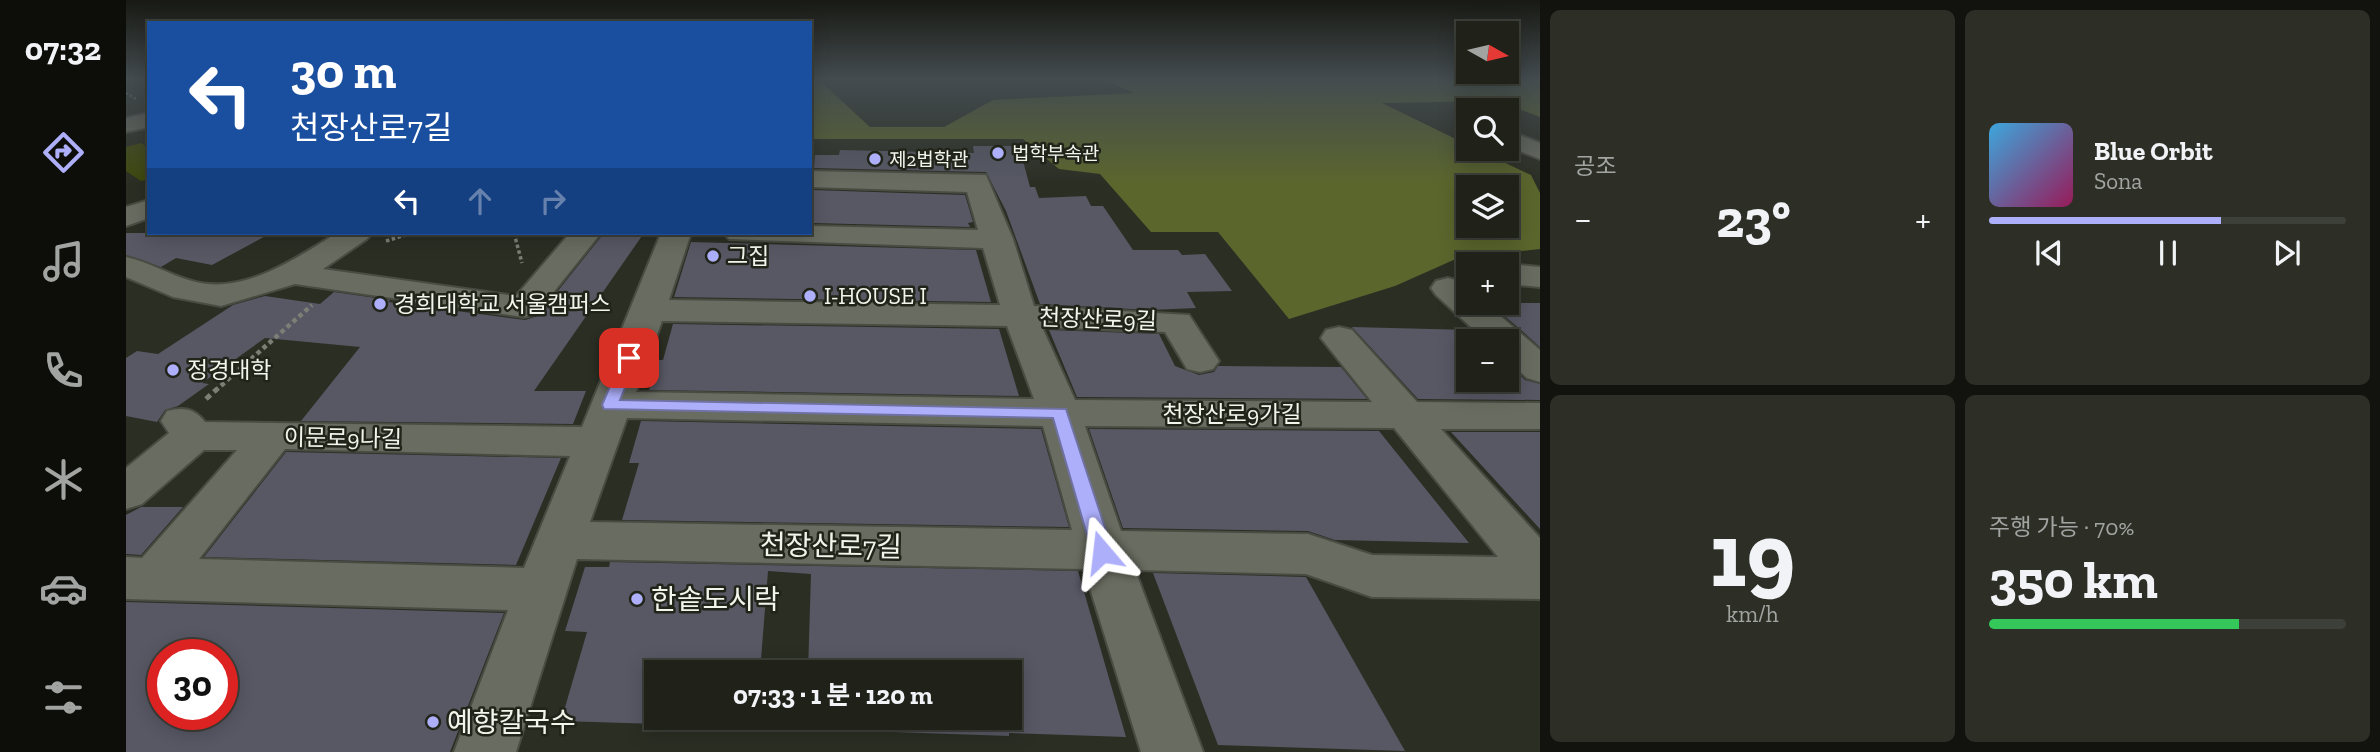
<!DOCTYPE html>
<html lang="ko">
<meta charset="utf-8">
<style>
:root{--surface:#20221a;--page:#2d2f27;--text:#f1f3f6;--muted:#a2a4a2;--line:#3d3f39;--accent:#adaffb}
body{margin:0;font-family:"Zilla Slab","Noto Sans KR",serif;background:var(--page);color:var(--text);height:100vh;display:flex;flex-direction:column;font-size:26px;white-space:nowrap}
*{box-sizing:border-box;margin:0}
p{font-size:23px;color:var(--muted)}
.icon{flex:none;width:38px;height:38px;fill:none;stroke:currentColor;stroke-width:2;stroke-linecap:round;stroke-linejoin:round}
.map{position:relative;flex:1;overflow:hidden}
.details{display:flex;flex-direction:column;gap:10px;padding:10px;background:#12130e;width:840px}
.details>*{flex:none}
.top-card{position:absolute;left:21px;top:21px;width:665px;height:214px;border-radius:0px;box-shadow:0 4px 18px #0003,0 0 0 2px var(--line);background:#1a4fa0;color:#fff;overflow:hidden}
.needle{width:46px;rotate:98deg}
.buttons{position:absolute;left:1330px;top:21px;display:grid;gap:14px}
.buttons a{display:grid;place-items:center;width:63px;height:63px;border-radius:0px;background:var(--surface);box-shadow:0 4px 18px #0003,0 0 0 2px var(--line);font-size:35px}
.speed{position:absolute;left:21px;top:639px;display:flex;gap:14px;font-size:35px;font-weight:700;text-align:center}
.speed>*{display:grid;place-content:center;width:91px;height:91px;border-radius:50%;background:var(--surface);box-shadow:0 4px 18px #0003,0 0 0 2px var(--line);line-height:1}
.speed .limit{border:10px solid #d22;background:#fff;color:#111}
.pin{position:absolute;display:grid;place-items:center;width:60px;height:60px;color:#fff;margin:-30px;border-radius:14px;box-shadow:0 4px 10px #0006}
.me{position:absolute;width:77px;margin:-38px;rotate:343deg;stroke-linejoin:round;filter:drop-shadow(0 0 5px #0008)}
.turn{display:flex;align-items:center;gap:24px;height:147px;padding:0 28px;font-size:32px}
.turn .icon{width:91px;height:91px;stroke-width:2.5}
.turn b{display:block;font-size:49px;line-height:60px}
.lanes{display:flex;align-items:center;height:66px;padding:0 28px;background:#0003;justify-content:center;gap:35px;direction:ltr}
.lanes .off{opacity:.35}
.big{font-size:52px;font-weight:700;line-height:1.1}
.details .card{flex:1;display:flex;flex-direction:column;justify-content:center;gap:10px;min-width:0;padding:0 24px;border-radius:10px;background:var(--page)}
.details .dial{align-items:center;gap:0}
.dial b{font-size:91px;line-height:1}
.song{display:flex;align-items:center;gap:21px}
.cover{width:84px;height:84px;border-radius:10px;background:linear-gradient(135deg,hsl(200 70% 55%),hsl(330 70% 35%))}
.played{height:7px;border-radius:4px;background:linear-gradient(90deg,var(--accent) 65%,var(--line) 65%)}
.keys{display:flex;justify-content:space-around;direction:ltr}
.heat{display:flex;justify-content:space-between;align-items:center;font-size:38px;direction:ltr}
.charge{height:10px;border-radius:5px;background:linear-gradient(90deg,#34c759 70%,var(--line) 0)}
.details .tiles{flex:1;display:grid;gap:10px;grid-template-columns:repeat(2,1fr)}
.trip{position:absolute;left:518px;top:660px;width:378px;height:70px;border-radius:0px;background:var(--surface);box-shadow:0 4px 18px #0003,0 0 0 2px var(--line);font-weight:700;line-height:70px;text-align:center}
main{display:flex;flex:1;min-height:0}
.tab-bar{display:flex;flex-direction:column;width:126px;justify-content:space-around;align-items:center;background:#0d0e0a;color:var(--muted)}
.tab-bar .icon{width:49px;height:49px}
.tab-bar .on{color:var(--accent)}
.tab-bar b{font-size:32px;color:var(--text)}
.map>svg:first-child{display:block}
.green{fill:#3f490d}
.forest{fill:#5b662d;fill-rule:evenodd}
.building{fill:#575864;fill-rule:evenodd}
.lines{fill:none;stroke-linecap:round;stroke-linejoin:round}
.minor-casing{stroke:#494c42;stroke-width:4}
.path-far3{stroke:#7c7f75;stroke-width:2.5;stroke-dasharray:2.5 2;stroke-linecap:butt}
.path-far2{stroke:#7c7f75;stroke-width:3.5;stroke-dasharray:3.5 2.5;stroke-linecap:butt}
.path-far1{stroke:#7c7f75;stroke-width:4.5;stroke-dasharray:4.5 3.5;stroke-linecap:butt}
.path{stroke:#7c7f75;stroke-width:5;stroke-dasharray:6 4.5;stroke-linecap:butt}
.minor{fill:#696c60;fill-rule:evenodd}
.route{fill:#adaffb;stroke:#7072a3;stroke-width:2}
.poi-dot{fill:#adaffb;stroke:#212419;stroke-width:2.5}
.labels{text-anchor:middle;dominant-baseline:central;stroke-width:5;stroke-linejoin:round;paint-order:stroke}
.far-poi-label{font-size:19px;fill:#f3f5ed;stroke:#212419;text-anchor:start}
.poi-label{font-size:23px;fill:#f3f5ed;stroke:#212419;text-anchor:start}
.street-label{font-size:23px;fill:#f3f5ed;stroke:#212419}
.near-street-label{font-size:28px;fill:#f3f5ed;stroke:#212419}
.near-poi-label{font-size:28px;fill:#f3f5ed;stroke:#212419;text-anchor:start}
</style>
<main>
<nav class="tab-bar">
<b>07:32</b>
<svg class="icon on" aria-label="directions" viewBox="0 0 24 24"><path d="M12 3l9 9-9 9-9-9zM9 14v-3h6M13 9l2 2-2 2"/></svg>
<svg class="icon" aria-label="music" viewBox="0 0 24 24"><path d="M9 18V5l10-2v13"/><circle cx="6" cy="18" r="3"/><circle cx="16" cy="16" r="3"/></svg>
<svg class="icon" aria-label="phone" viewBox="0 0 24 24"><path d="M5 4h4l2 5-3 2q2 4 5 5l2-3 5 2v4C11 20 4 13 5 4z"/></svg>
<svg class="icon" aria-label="climate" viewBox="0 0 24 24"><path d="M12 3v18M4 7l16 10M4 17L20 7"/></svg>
<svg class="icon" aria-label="car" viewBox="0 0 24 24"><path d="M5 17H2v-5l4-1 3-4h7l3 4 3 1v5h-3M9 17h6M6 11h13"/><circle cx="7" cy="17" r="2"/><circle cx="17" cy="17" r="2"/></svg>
<svg class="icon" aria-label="filters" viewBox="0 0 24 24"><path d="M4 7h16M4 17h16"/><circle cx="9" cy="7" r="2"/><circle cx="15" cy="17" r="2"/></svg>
</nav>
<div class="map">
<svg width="1414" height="752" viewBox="0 0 1414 752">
<rect width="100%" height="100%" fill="#2b2e23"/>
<!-- green -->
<path class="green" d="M15,143L23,148V179L15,181L0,171V147Z"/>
<!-- forest -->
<path class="forest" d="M977,79H1414V117L1372,101L1256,103L1342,145V149H1350L1405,175L1414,193V249L1332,258L1269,286L1163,319L1092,232H1025L974,174L933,169L897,139H684V81L693,80L744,127H818L867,100L1008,93ZM1342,187H1381V226H1342Z"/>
<!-- building -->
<g class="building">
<path d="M847,146H893L904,187H909L913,198L960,196L965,206H977L1007,250H1052L1056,255L1079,254L1106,291L1061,292L1070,308L1024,310L914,304L880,211L860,172L688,168L689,155H713L714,150L848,153Z"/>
<path d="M687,190L839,195L847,222L842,223L844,227L686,223Z"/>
<path d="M0,233H145L86,265L50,258L35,267L0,255Z"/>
<path d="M478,233H518L408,391H460L447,424L175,421L234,347L139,338L76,383L83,384L52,406L39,410L31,422L0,416V358L11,351L32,354L107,305L139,296L194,304L208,292L264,300L262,302L399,320L412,316Z"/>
<path d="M565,242L850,250L865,302L548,297Z"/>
<path d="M1363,303H1414V347L1395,330Z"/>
<path d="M547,324L873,329L893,396L523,390L532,360H537Z"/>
<path d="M1226,327L1344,330L1356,341H1342V380H1381V363L1399,380L1414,384V400L1292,399Z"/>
<path d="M923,330L1033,334L1049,366L1073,375L1088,372L1092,366L1215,367L1241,399L951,397Z"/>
<path d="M515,421L915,429L943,527L496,520L513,463H503Z"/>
<path d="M963,429L1253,431L1343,543L1209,540L1182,531L997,528Z"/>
<path d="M1325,432H1414V529Z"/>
<path d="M160,452L435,458L390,565L78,557Z"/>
<path d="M15,507H57L15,555L0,554V515Z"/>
<path d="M484,562L952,571L1000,737L883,733V736L680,729V718H884V672H682L685,574L642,571L634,672H530V718H630L629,727L435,721L461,632L439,631L459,567H483Z"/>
<path d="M1027,573L1180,577L1279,751L1092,745Z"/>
<path d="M0,602L378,613L324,752H0ZM37,654H96V714H37Z"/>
</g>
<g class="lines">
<defs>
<g id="minor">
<path d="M23,113V127L0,132V118Z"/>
<path d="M1381,130L1414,143V159L1381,146Z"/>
<path d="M684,171L860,175L887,239L908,306L1063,315L1093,361L1087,369L1074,372L1061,369L1039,332L916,327L949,400L1246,402L1195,338L1200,330L1213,327L1226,330L1291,402L1414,403V429H1315L1414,538V599L1246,597L1180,574L1009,570L1077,752H1015L958,569L451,559L390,752H328L382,610L0,599V557L16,558L111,450H78L16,504L0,509V468L43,433L35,421L41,411C58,407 68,408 79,422L456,427L535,233H565L543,300L874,305L857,248L603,239L598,233H684V226L852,230L841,192L684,187ZM536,321L881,326L908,399L510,392ZM501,418L917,426L946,530L464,522ZM959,426L1268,428L1372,557L1246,555L1182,534L995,531ZM159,449L444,456L398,568L73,559Z"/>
<path d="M23,200V218L0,226V207Z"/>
<path d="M211,233H246L241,239L197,269L390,296L444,233H475L410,314L398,317L169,284L95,306L47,297L0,277V257C23,262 44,275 66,281C117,296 170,258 211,233Z"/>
<path d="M1381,264L1414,267V287L1381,284Z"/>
<path d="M1322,278L1334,281L1342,288V303H1359L1414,350V382L1401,378L1381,360V341H1360L1310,295L1305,288L1310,281Z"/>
</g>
</defs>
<!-- minor casing -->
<use href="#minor" class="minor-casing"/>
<!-- path-far3 -->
<path class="path-far3" d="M0,93L10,99"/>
<!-- path-far2 -->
<g class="path-far2">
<path d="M333,233H366"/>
<path d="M388,233L396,263"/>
<path d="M260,241L286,233"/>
</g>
<!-- path-far1 -->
<path class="path-far1" d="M89,391L186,305"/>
<!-- path -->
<path class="path" d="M80,399L91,389"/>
<!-- minor -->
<use href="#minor" class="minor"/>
</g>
<!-- sky -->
<linearGradient id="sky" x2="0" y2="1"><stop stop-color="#181913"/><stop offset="0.43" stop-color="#444c50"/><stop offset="1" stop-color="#444c50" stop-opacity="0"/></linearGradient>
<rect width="1414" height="184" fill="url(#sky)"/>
<!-- route -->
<path class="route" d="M503,353L511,358L494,400L940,409L987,552L984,558H969L966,552L927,418L478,409L476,405L496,358Z"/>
<!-- markers -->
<g class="poi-dot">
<circle cx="872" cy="153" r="7"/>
<circle cx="749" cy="159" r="7"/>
<circle cx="587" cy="256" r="7"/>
<circle cx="684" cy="296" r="7"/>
<circle cx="254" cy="304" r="7"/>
<circle cx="47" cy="370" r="7"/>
<circle cx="511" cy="599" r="7"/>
<circle cx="307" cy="722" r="7"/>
</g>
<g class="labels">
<!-- far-poi labels -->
<g class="far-poi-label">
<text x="886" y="153">법학부속관</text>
<text x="763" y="159">제2법학관</text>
</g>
<!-- poi labels -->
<g class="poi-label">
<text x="601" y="256">그집</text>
<text x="698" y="296">I-HOUSE I</text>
<text x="268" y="304">경희대학교 서울캠퍼스</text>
<text x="61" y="370">정경대학</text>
</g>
<!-- street labels -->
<g class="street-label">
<text transform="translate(972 319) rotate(2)">천장산로9길</text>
<text x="1106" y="414">천장산로9가길</text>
<text transform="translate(217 438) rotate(1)">이문로9나길</text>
</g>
<!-- near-street labels -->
<g class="near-street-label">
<text transform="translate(705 546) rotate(1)">천장산로7길</text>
</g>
<!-- near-poi labels -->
<g class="near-poi-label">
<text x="525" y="599">한솥도시락</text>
<text x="321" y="722">예향칼국수</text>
</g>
</g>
</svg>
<div class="buttons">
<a><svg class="needle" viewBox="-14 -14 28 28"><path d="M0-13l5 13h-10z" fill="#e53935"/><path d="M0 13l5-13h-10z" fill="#a2a4a2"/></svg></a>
<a><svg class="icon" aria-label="search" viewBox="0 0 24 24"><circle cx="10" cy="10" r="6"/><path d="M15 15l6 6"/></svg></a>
<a><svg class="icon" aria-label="layers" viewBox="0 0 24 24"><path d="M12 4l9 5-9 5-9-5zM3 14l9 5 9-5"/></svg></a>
<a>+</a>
<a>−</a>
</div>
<div class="speed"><div class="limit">30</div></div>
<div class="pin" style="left:503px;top:358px;background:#d93025"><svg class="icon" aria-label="arrive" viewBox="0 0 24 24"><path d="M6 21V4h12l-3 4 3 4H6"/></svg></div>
<svg class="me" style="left:976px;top:552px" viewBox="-20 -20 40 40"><path d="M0-17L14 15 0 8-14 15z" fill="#adaffb" stroke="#fff" stroke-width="4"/></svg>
<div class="trip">07:33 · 1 분 · 120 m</div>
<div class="top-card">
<div class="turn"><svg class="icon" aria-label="left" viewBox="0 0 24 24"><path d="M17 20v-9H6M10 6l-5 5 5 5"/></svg><div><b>30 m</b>천장산로7길</div></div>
<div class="lanes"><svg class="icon" aria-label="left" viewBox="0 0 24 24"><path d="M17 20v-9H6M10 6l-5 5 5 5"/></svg><svg class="icon off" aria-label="ahead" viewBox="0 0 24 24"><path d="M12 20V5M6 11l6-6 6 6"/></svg><svg class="icon off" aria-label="right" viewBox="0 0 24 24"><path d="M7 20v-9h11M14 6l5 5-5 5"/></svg></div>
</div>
</div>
<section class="details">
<div class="tiles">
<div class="card"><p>공조</p>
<div class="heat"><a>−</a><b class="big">23°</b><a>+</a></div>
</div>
<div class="card">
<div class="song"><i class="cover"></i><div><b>Blue Orbit</b><p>Sona</p></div></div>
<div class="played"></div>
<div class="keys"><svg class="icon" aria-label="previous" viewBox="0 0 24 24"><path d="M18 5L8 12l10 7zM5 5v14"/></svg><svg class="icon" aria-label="pause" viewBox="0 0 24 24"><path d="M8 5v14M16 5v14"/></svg><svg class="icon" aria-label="next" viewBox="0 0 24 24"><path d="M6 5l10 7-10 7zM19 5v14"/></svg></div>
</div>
<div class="card dial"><b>19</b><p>km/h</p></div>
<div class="card"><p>주행 가능 · 70%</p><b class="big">350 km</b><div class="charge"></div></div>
</div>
</section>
</main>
